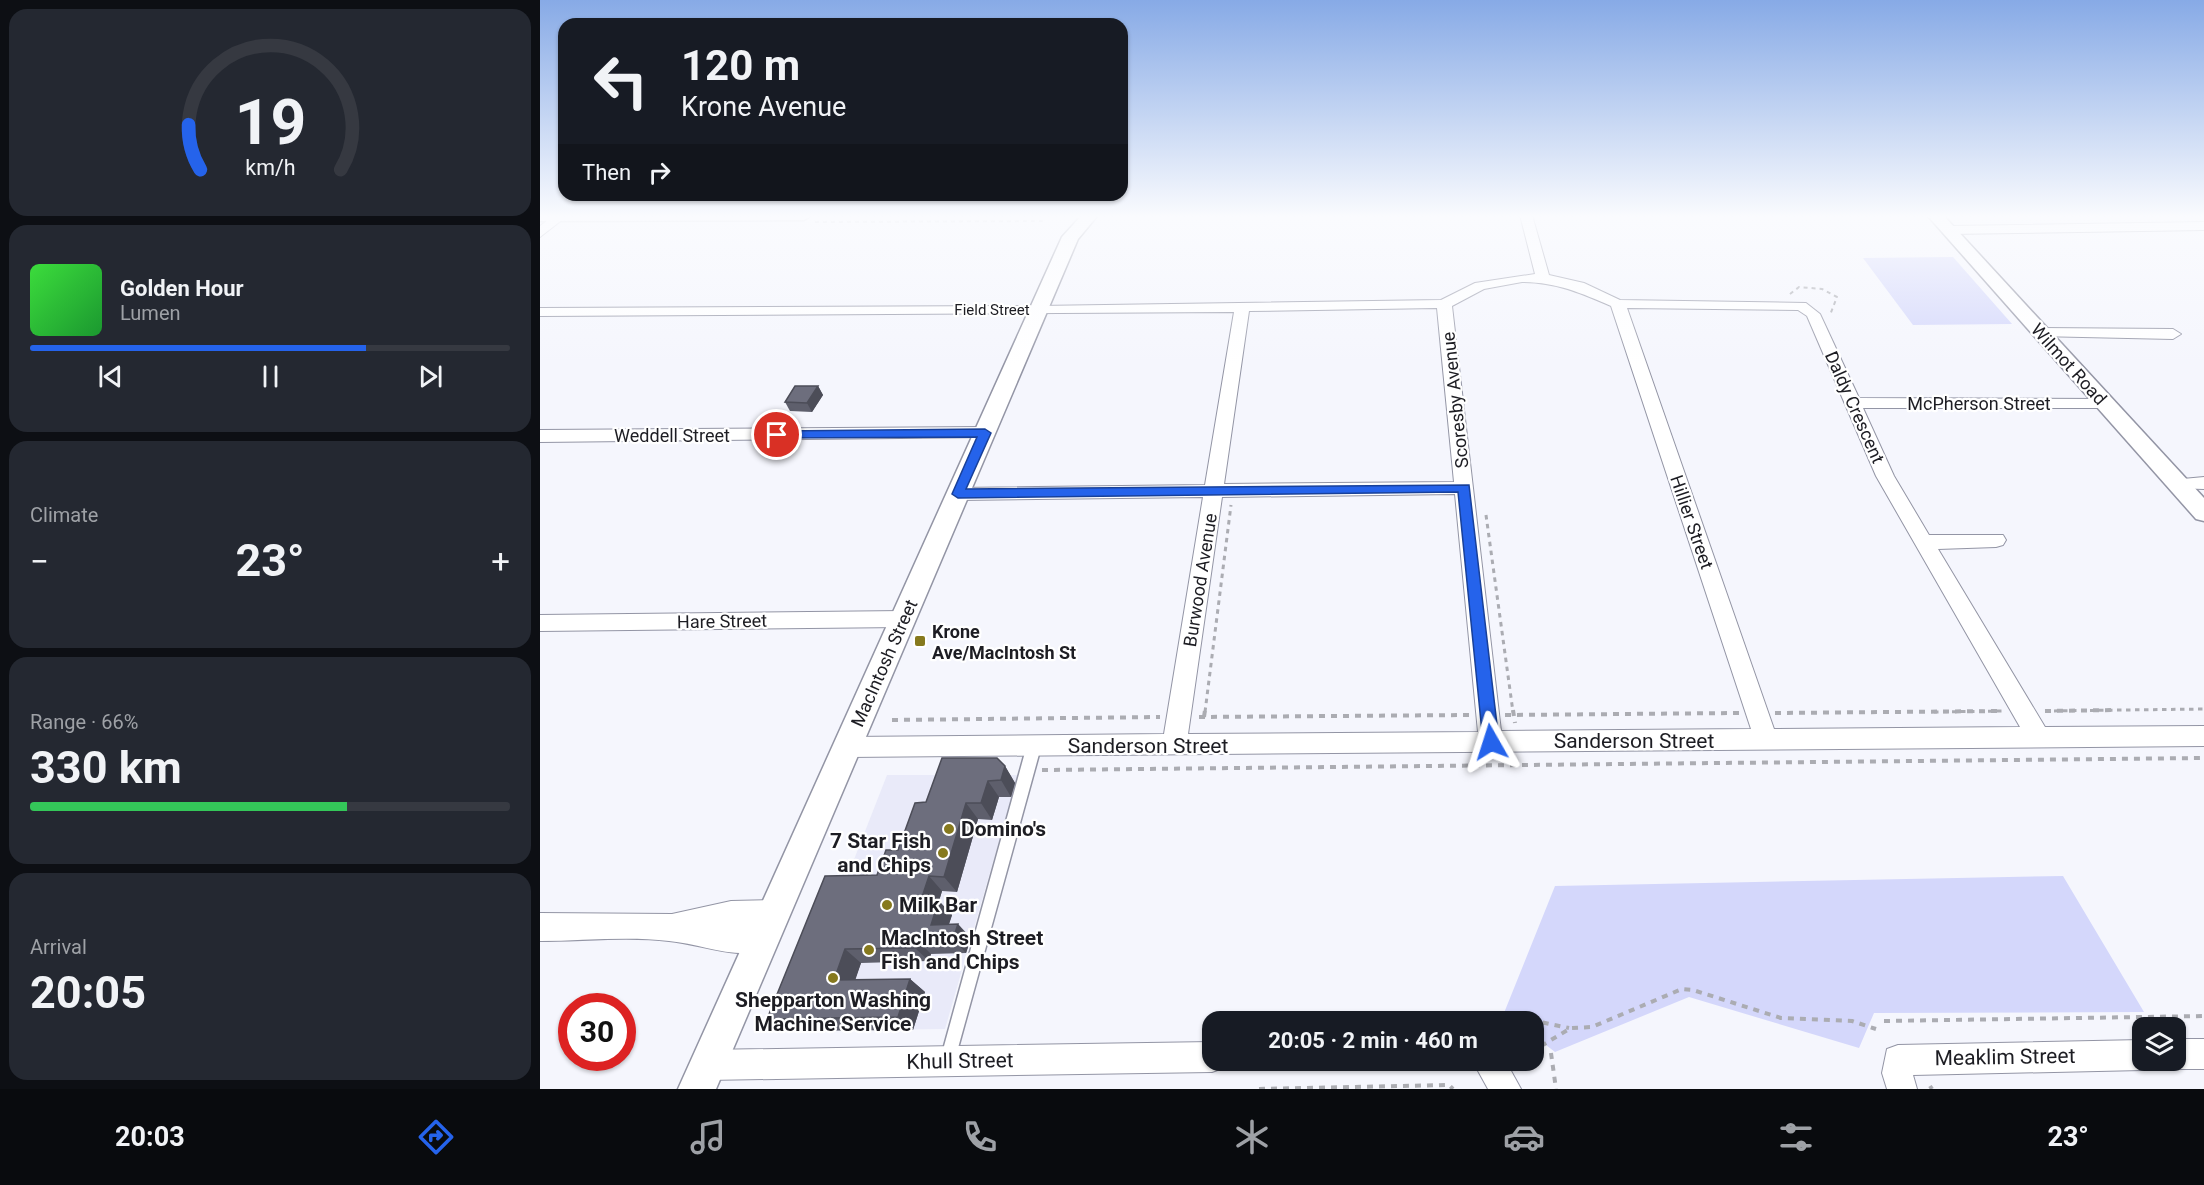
<!DOCTYPE html>
<meta charset="utf-8">
<style>
:root{--surface:#171b24;--page:#242831;--text:#f1f3f6;--muted:#9ea1a6;--line:#363941;--accent:#2563eb}
body{margin:0;font-family:Roboto,sans-serif;background:var(--page);color:var(--text);height:100vh;display:flex;flex-direction:column;font-size:22px;white-space:nowrap}
*{box-sizing:border-box;margin:0}
p{font-size:20px;color:var(--muted)}
.icon{flex:none;width:33px;height:33px;fill:none;stroke:currentColor;stroke-width:2;stroke-linecap:round;stroke-linejoin:round}
.map{position:relative;flex:1;overflow:hidden}
.drawer{display:flex;flex-direction:column;gap:9px;padding:9px;background:#0d0f14;width:540px}
.drawer>*{flex:none}
.guide{position:absolute;left:18px;top:18px;width:570px;height:183px;border-radius:18px;box-shadow:0 2px 4px #0004;background:#171b24;color:var(--text);overflow:hidden}
.controls{position:absolute;left:1592px;top:1017px;display:grid;gap:12px}
.controls a{display:grid;place-items:center;width:54px;height:54px;border-radius:12px;background:var(--surface);box-shadow:0 2px 4px #0004;font-size:30px}
.speed{position:absolute;left:18px;top:993px;display:flex;gap:12px;font-size:30px;font-weight:700;text-align:center}
.speed>*{display:grid;place-content:center;width:78px;height:78px;border-radius:50%;background:var(--surface);box-shadow:0 2px 4px #0004;line-height:1}
.speed .limit{border:9px solid #d22;background:#fff;color:#111}
.pin{position:absolute;display:grid;place-items:center;width:51px;height:51px;color:#fff;margin:-26px;border:3px solid #fff;border-radius:50%;box-shadow:0 2px 6px #0007}
.me{position:absolute;width:66px;margin:-33px;rotate:354deg;stroke-linejoin:round;filter:drop-shadow(0 0 4px #0008)}
.turn{display:flex;align-items:center;gap:21px;height:126px;padding:0 24px;font-size:27px}
.turn .icon{width:78px;height:78px;stroke-width:2.5}
.turn b{display:block;font-size:42px;line-height:51px}
.then{display:flex;align-items:center;height:57px;padding:0 24px;background:#0003;gap:12px;font-size:22px}
.big{font-size:45px;font-weight:700;line-height:1.1}
.drawer .tile{flex:1;display:flex;flex-direction:column;justify-content:center;gap:9px;min-width:0;padding:0 21px;border-radius:18px;background:var(--page)}
.drawer .dial{align-items:center;gap:0}
.dial svg{height:156px;overflow:visible;fill:none;stroke:var(--line);stroke-width:7;stroke-linecap:round;text-anchor:middle}
.dial text{fill:var(--text);stroke:none}
.song{display:flex;align-items:center;gap:18px}
.cover{width:72px;height:72px;border-radius:9px;background:linear-gradient(135deg,hsl(120 70% 55%),hsl(130 70% 35%))}
.played{height:6px;border-radius:3px;background:linear-gradient(90deg,var(--accent) 70%,var(--line) 70%)}
.keys{display:flex;justify-content:space-around;direction:ltr}
.heat{display:flex;justify-content:space-between;align-items:center;font-size:33px;direction:ltr}
.charge{height:9px;border-radius:4px;background:linear-gradient(90deg,#34c759 66%,var(--line) 0)}
.trip{position:absolute;left:662px;top:1011px;width:342px;height:60px;border-radius:18px;background:var(--surface);box-shadow:0 2px 4px #0004;font-weight:700;line-height:60px;text-align:center}
.tab-bar{display:flex;height:96px;justify-content:space-around;align-items:center;background:#090b0e;color:var(--muted)}
.tab-bar .icon{width:42px;height:42px}
.tab-bar .on{color:var(--accent)}
.tab-bar b{font-size:27px;color:var(--text)}
main{display:flex;flex:1;min-height:0}
.map>svg:first-child{display:block}
.built{fill:#e9eaf9}
.green{fill:#d4d7fb}
.lines{fill:none;stroke-linecap:round;stroke-linejoin:round}
.service-casing{stroke:#9395a5;stroke-width:17}
.minor-casing{stroke:#9395a5;stroke-width:2}
.tertiary-casing{stroke:#9395a5;stroke-width:3}
.path-far2{stroke:#abacb2;stroke-width:2;stroke-dasharray:4 4;stroke-linecap:butt}
.path-far1{stroke:#abacb2;stroke-width:3;stroke-dasharray:4.5 4.5;stroke-linecap:butt}
.path{stroke:#abacb2;stroke-width:4;stroke-dasharray:6 6;stroke-linecap:butt}
.service{stroke:#fff;stroke-width:14}
.minor{fill:#fff;fill-rule:evenodd}
.tertiary{fill:#fff;fill-rule:evenodd}
.wall{fill:#5e5f6c}
.shaded-wall{fill:#4c4d58}
.building{fill:#6d6e7d;stroke:#4c4d58;stroke-width:1.5}
.route{fill:#2563eb;stroke:#184099;stroke-width:1.5}
.poi-dot{fill:#86791e;stroke:#fff;stroke-width:2}
.labels{text-anchor:middle;dominant-baseline:central;stroke-width:4.5;stroke-linejoin:round;paint-order:stroke}
.far-street-label{font-size:15px;fill:#1d1d23;stroke:#fff}
.street-label{font-size:18px;fill:#1d1d23;stroke:#fff}
.poi-label{font-size:18px;font-weight:bold;fill:#1d1d23;stroke:#fff;text-anchor:start}
.near-street-label{font-size:21px;fill:#1d1d23;stroke:#fff}
.near-poi-label{font-size:21px;font-weight:bold;fill:#1d1d23;stroke:#fff;text-anchor:start}
</style>
<main>
<section class="drawer">
<div class="tile dial"><svg viewBox="0 0 100 80">
<path d="M14 69A42 42 0 1 1 86 69"/>
<path d="M14 69A42 42 0 0 1 8 46" stroke="#2563eb"/>
<text x="50" y="56" font-size="32" font-weight="700">19</text>
<text x="50" y="72" font-size="11">km/h</text>
</svg></div>
<div class="tile">
<div class="song"><i class="cover"></i><div><b>Golden Hour</b><p>Lumen</p></div></div>
<div class="played"></div>
<div class="keys"><svg class="icon" aria-label="previous" viewBox="0 0 24 24"><path d="M18 5L8 12l10 7zM5 5v14"/></svg><svg class="icon" aria-label="pause" viewBox="0 0 24 24"><path d="M8 5v14M16 5v14"/></svg><svg class="icon" aria-label="next" viewBox="0 0 24 24"><path d="M6 5l10 7-10 7zM19 5v14"/></svg></div>
</div>
<div class="tile"><p>Climate</p>
<div class="heat"><a>−</a><b class="big">23°</b><a>+</a></div>
</div>
<div class="tile"><p>Range · 66%</p><b class="big">330 km</b><div class="charge"></div></div>
<div class="tile"><p>Arrival</p><b class="big">20:05</b></div>
</section>
<div class="map">
<svg width="1664" height="1089" viewBox="0 0 1664 1089">
<rect width="100%" height="100%" fill="#f5f6fd"/>
<!-- built -->
<path class="built" d="M347,775H478L405,1029L247,1031Z"/>
<!-- green -->
<g class="green">
<path d="M1413,257L1472,324L1373,325L1323,258Z"/>
<path d="M1523,876L1604,1012L1334,1013L1319,1048L1149,997L1015,1052L993,1035V1022L975,1021L964,1013L1015,886Z"/>
</g>
<g class="lines">
<defs>
<path id="service" d="M408,1058L494,746"/>
<g id="minor">
<path d="M15,215L27,216L0,237V226Z"/>
<path d="M980,215H992L1009,275L1044,283L1080,300L1266,303L1280,314L1319,398L1571,399L1573,403L1571,407L1565,408H1323L1354,476L1389,535H1463L1466,540L1463,545L1456,547L1398,549L1505,727L1664,726V746L308,757L300,754L296,747L300,740L308,737L624,734L663,497L418,500L411,499L409,494L411,489L418,488L665,485L694,312L0,316V308L498,306L901,300L935,283L995,274ZM982,282C1016,282 1041,293 1071,306L1211,729L961,731L912,306L944,289ZM897,308L914,482L684,484L709,311ZM1087,308L1258,310L1267,316L1336,476L1480,727L1234,729ZM915,494L938,732L648,734L682,497Z"/>
<path d="M1664,222V230L1409,234L1402,230L1409,226Z"/>
<path d="M1502,328L1633,329L1641,334L1633,339L1497,336L1494,333Z"/>
<path d="M445,427L451,429L454,433L451,437L0,442V430Z"/>
<path d="M1664,477V489L1632,488L1629,484L1632,480Z"/>
<path d="M363,611L370,613L374,619L370,625L363,627L0,631V615Z"/>
<path d="M234,900L244,903L247,913L244,923L229,927L233,928L237,938L233,948C199,962 163,944 129,941C87,936 42,941 0,941V913L132,914L191,901Z"/>
<path d="M1635,1039H1664V1069H1635L1624,1065L1623,1060H1635Z"/>
<path d="M1602,1040V1060H1615L1613,1066L1602,1070L1373,1075L1377,1089H1347L1342,1073L1347,1049L1358,1045Z"/>
<path d="M672,1042V1060H685L683,1068L672,1072L167,1080L156,1076L152,1065L156,1054L167,1050Z"/>
<path d="M932,1060H965L981,1089H948Z"/>
</g>
<g id="tertiary">
<path d="M0,215H272L264,220L0,221Z"/>
<path d="M542,215H558L538,239L176,1089H138L522,237Z"/>
<path d="M1387,215H1403L1664,498V521L1656,519Z"/>
</g>
</defs>
<!-- service casing -->
<use href="#service" class="service-casing"/>
<!-- minor casing -->
<use href="#minor" class="minor-casing"/>
<!-- tertiary casing -->
<use href="#tertiary" class="tertiary-casing"/>
<!-- path-far2 -->
<g class="path-far2">
<path d="M275,222L507,221"/>
<path d="M1250,294L1259,287L1282,289L1297,297L1290,315"/>
</g>
<!-- path-far1 -->
<g class="path-far1">
<path d="M946,515L973,712"/>
<path d="M1505,711L1664,709"/>
<path d="M665,712L691,505"/>
<path d="M1394,712L1463,711"/>
</g>
<!-- path -->
<g class="path">
<path d="M973,710L975,723"/>
<path d="M1505,711L1576,710"/>
<path d="M1235,713L1463,711"/>
<path d="M965,715L1199,713"/>
<path d="M659,717L929,715"/>
<path d="M664,717L665,710"/>
<path d="M352,720L620,717"/>
<path d="M502,770L1664,758"/>
<path d="M967,1021L991,1020L1029,1028"/>
<path d="M1344,1021L1664,1016"/>
<path d="M1001,1046L1031,1028L1052,1027L1142,989L1153,990L1241,1018L1312,1021L1336,1029"/>
<path d="M1011,1053L1016,1089"/>
<path d="M1390,1086L1392,1089"/>
<path d="M719,1089L909,1085L913,1089"/>
</g>
<!-- service -->
<use href="#service" class="service"/>
<!-- minor -->
<use href="#minor" class="minor"/>
<!-- tertiary -->
<use href="#tertiary" class="tertiary"/>
</g>
<!-- wall -->
<g class="wall">
<path d="M278,386L283,395L272,412L250,411L245,402Z"/>
<path d="M465,766L475,783L471,797H459L452,820L438,819L417,892L402,891L399,901L412,915L409,924L431,938L426,953L391,954L389,961L321,963L315,979H370L385,992L373,1030L247,1031L227,1019L337,875L358,850L386,802Z"/>
</g>
<!-- shaded-wall -->
<g class="shaded-wall">
<path d="M278,386L283,395L272,412L267,403Z"/>
<path d="M465,766L475,783L471,797L461,780Z"/>
<path d="M448,781L459,797L452,820L441,803Z"/>
<path d="M426,803L438,819L417,892L404,877Z"/>
<path d="M389,876L402,891L399,901L412,915L404,939L391,925L381,900Z"/>
<path d="M418,924L431,938L426,953L413,939Z"/>
<path d="M377,940L391,954L389,961L375,948Z"/>
<path d="M305,949L321,963L311,993L294,980Z"/>
<path d="M370,979L385,992L373,1030L358,1017Z"/>
</g>
<!-- building -->
<g class="building">
<path d="M255,386H278L267,403L245,402Z"/>
<path d="M402,758H457L465,766L461,780L448,781L441,803H426L404,877L389,876L381,900H399L391,925L418,924L413,939L377,940L375,948L305,949L294,980L370,979L358,1017L227,1019L285,876L337,875L346,850H358L375,803L386,802Z"/>
</g>
<!-- sky -->
<linearGradient id="sky" x2="0" y2="1"><stop stop-color="#87aae6"/><stop offset="0.59" stop-color="#fafbfe"/><stop offset="1" stop-color="#fafbfe" stop-opacity="0"/></linearGradient>
<rect width="1664" height="367" fill="url(#sky)"/>
<!-- route -->
<path class="route" d="M445,429L451,433L426,489L929,485L959,742L957,747L951,749L945,747L943,742L918,492L418,498L412,494L437,437L237,438L231,435L237,431Z"/>
<!-- markers -->
<g class="poi-dot">
<rect x="374" y="635" width="12" height="12" rx="3"/>
<circle cx="409" cy="829" r="6"/>
<circle cx="403" cy="853" r="6"/>
<circle cx="347" cy="905" r="6"/>
<circle cx="329" cy="950" r="6"/>
<circle cx="293" cy="978" r="6"/>
</g>
<g class="labels">
<!-- far-street labels -->
<g class="far-street-label">
<text x="452" y="310">Field Street</text>
</g>
<!-- street labels -->
<g class="street-label">
<text transform="translate(1529 364) rotate(48)">Wilmot Road</text>
<text transform="translate(915 400) rotate(-96)">Scoresby Avenue</text>
<text x="1439" y="403">McPherson Street</text>
<text transform="translate(1315 407) rotate(66)">Daldy Crescent</text>
<text x="132" y="435">Weddell Street</text>
<text transform="translate(1152 522) rotate(71)">Hillier Street</text>
<text transform="translate(660 580) rotate(-81)">Burwood Avenue</text>
<text transform="translate(182 621) rotate(-1)">Hare Street</text>
<text transform="translate(344 663) rotate(-66)">MacIntosh Street</text>
</g>
<!-- poi labels -->
<g class="poi-label">
<text x="392" y="631">Krone<tspan x="392" dy="21">Ave/MacIntosh St</tspan></text>
</g>
<!-- near-street labels -->
<g class="near-street-label">
<text x="1094" y="741">Sanderson Street</text>
<text x="608" y="746">Sanderson Street</text>
<text transform="translate(1465 1057) rotate(-1)">Meaklim Street</text>
<text transform="translate(420 1061) rotate(-1)">Khull Street</text>
</g>
<!-- near-poi labels -->
<g class="near-poi-label">
<text x="421" y="829">Domino's</text>
<text x="391" y="841" text-anchor="end">7 Star Fish<tspan x="391" dy="24">and Chips</tspan></text>
<text x="359" y="905">Milk Bar</text>
<text x="341" y="938">MacIntosh Street<tspan x="341" dy="24">Fish and Chips</tspan></text>
<text x="293" y="1000" text-anchor="middle">Shepparton Washing<tspan x="293" dy="24">Machine Service</tspan></text>
</g>
</g>
</svg>
<div class="controls">
<a><svg class="icon" aria-label="layers" viewBox="0 0 24 24"><path d="M12 4l9 5-9 5-9-5zM3 14l9 5 9-5"/></svg></a>
</div>
<div class="speed"><div class="limit">30</div></div>
<div class="pin" style="left:237px;top:435px;background:#d93025"><svg class="icon" aria-label="arrive" viewBox="0 0 24 24"><path d="M6 21V4h12l-3 4 3 4H6"/></svg></div>
<svg class="me" style="left:951px;top:742px" viewBox="-20 -20 40 40"><path d="M0-17L14 15 0 8-14 15z" fill="#2563eb" stroke="#fff" stroke-width="4"/></svg>
<div class="trip">20:05 · 2 min · 460 m</div>
<div class="guide">
<div class="turn"><svg class="icon" aria-label="left" viewBox="0 0 24 24"><path d="M17 20v-9H6M10 6l-5 5 5 5"/></svg><div><b>120 m</b>Krone Avenue</div></div>
<div class="then">Then<svg class="icon" aria-label="right" viewBox="0 0 24 24"><path d="M7 20v-9h11M14 6l5 5-5 5"/></svg></div>
</div>
</div>
</main>
<nav class="tab-bar">
<b>20:03</b>
<svg class="icon on" aria-label="directions" viewBox="0 0 24 24"><path d="M12 3l9 9-9 9-9-9zM9 14v-3h6M13 9l2 2-2 2"/></svg>
<svg class="icon" aria-label="music" viewBox="0 0 24 24"><path d="M9 18V5l10-2v13"/><circle cx="6" cy="18" r="3"/><circle cx="16" cy="16" r="3"/></svg>
<svg class="icon" aria-label="phone" viewBox="0 0 24 24"><path d="M5 4h4l2 5-3 2q2 4 5 5l2-3 5 2v4C11 20 4 13 5 4z"/></svg>
<svg class="icon" aria-label="climate" viewBox="0 0 24 24"><path d="M12 3v18M4 7l16 10M4 17L20 7"/></svg>
<svg class="icon" aria-label="car" viewBox="0 0 24 24"><path d="M5 17H2v-5l4-1 3-4h7l3 4 3 1v5h-3M9 17h6M6 11h13"/><circle cx="7" cy="17" r="2"/><circle cx="17" cy="17" r="2"/></svg>
<svg class="icon" aria-label="filters" viewBox="0 0 24 24"><path d="M4 7h16M4 17h16"/><circle cx="9" cy="7" r="2"/><circle cx="15" cy="17" r="2"/></svg>
<b>23°</b>
</nav>
